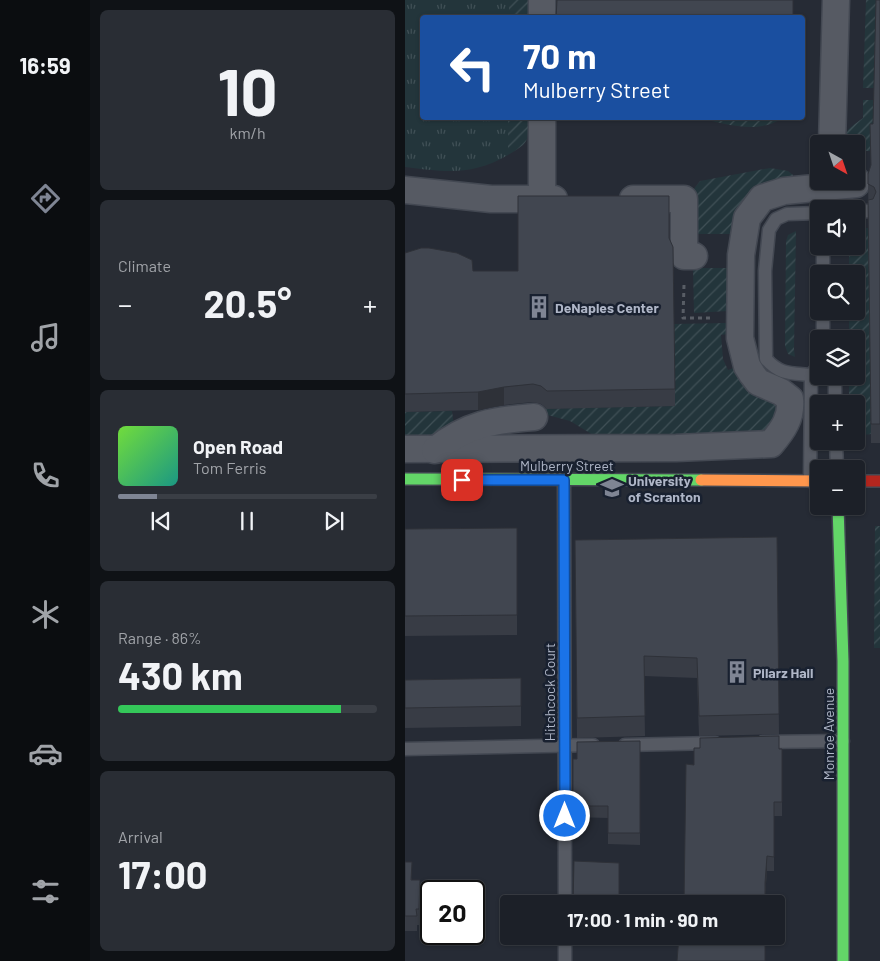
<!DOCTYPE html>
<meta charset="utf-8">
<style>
:root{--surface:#1c2028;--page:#292d34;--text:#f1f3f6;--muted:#a0a3a8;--line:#3a3e45;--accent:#7f8594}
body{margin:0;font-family:Barlow,sans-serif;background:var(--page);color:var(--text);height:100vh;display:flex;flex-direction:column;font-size:19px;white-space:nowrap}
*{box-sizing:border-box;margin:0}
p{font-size:16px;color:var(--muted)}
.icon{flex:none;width:28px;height:28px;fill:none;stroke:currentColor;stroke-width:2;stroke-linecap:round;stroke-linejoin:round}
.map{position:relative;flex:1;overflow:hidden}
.details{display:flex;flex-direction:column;gap:10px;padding:10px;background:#0f1216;width:315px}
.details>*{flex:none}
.top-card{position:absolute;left:15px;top:15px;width:385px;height:105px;border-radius:5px;box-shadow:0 1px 4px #0004,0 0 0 1px var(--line);background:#1a4fa0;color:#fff;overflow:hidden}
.needle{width:32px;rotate:140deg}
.fabs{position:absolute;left:405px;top:135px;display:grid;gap:10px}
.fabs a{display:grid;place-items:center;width:55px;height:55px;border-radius:5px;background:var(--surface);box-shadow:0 1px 4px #0004,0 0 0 1px var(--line);font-size:25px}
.speed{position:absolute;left:15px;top:880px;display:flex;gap:10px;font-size:25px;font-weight:700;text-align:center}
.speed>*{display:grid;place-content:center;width:65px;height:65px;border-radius:50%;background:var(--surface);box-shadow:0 1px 4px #0004,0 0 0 1px var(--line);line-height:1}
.speed .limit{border:2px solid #111;border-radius:8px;background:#fff;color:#111}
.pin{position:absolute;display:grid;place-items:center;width:42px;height:42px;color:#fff;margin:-21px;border-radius:10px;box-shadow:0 2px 8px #0006}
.me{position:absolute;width:55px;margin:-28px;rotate:0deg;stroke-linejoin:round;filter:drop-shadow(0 0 4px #0008)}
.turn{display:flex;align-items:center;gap:18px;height:105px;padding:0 20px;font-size:22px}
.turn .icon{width:65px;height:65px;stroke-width:2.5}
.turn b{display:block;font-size:35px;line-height:42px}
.big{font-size:38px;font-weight:700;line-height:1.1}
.details .widget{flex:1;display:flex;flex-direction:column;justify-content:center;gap:8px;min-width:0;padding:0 18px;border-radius:8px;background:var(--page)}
.details .dial{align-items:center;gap:0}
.dial b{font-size:65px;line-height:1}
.song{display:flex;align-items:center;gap:15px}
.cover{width:60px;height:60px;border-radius:8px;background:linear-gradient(135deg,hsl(100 70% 55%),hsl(170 70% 35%))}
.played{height:5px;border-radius:2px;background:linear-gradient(90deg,var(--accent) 15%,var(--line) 15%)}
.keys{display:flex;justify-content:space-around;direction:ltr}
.heat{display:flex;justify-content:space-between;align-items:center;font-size:28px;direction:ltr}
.charge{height:8px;border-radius:4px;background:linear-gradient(90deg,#34c759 86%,var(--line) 0)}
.trip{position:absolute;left:95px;top:895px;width:285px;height:50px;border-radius:5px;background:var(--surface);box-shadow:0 1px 4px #0004,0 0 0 1px var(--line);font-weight:700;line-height:50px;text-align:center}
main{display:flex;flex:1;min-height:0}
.menu{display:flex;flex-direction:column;width:90px;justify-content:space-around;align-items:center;background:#0b0d10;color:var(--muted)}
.menu .icon{width:35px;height:35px}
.menu .active{color:var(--accent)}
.menu b{font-size:22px;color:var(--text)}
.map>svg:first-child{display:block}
.grass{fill:url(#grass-tufts)}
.garden{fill:url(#garden-furrows)}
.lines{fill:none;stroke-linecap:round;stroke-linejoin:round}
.lane-casing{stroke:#434852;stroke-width:15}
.street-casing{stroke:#434852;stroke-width:29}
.fast-casing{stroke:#434852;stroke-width:14}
.slow-casing{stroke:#434852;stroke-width:14}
.jam-casing{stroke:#434852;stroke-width:14}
.path{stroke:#585d65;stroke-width:3;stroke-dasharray:4 4;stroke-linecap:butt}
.lane{stroke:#565a63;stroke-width:12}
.street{stroke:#565a63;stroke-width:26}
.fast{stroke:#63d668;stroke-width:11}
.slow{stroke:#ff974d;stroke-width:11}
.jam{stroke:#b3261e;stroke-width:11}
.wall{fill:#383c45}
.shaded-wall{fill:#2e3138}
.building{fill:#414650;stroke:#2e3138}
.route-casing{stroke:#114b97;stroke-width:12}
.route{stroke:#1a73e8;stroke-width:9}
.labels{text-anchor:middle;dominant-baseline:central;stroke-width:5;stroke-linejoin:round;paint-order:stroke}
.poi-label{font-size:14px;font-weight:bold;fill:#afb6c7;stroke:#192130;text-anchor:start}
.street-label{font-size:14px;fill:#afb6c7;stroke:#192130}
</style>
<main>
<nav class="menu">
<b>16:59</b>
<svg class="icon active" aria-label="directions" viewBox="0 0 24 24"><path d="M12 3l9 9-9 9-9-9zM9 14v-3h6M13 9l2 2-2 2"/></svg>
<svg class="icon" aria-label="music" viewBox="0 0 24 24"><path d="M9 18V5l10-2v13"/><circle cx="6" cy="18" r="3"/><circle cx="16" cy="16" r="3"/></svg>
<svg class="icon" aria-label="phone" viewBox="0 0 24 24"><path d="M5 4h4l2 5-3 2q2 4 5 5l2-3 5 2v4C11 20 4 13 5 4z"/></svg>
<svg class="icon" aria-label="climate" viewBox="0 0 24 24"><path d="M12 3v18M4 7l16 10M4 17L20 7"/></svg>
<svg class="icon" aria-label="car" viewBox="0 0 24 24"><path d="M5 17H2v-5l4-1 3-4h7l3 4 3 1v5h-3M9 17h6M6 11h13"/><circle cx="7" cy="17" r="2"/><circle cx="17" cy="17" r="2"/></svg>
<svg class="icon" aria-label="filters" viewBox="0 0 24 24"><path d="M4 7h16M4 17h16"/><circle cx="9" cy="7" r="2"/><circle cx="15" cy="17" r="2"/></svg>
</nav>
<section class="details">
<div class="widget dial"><b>10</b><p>km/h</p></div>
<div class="widget"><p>Climate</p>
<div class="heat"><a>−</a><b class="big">20.5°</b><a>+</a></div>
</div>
<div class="widget">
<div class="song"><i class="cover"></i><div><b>Open Road</b><p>Tom Ferris</p></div></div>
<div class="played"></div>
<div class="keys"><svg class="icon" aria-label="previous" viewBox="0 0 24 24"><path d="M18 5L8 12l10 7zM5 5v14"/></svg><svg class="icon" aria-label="pause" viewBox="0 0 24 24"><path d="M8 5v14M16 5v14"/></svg><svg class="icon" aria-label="next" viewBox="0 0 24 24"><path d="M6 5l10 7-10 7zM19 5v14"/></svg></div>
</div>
<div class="widget"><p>Range · 86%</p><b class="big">430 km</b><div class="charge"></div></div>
<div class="widget"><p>Arrival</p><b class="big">17:00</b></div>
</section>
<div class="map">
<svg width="475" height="961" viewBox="0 0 475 961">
<defs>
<pattern id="grass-tufts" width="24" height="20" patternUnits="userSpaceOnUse" patternTransform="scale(1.25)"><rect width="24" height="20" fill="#23353b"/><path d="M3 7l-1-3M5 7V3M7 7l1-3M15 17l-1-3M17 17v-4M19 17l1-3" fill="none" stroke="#405056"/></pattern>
<pattern id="garden-furrows" width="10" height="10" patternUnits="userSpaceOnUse" patternTransform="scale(1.25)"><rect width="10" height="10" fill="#23353b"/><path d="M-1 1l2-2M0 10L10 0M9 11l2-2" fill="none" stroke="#405056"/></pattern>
</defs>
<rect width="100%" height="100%" fill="#262b35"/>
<!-- grass -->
<path class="grass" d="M0,0H104V17L18,18V118H103V155C67,176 40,172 0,167Z"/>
<!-- garden -->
<g class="garden">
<path d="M104,0H125V17L104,18Z"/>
<path d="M461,0H471L469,88H458Z"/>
<path d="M458,100H475V143H465V151H451V144H441C436,131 449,125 458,118Z"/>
<path d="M103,118H123C123,142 125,142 103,155Z"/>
<path d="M297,118H377C356,134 320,125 297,118Z"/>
<path d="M365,168L383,171L388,175V182L331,234H290L288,231V190L295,181Z"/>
<path d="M451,228H463L466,434L459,435L451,430V404H444V376H451V339H444V311H451V274H444V246H451Z"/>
<path d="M391,231L389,349L390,357L383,354L380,346L381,241L383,235Z"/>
<path d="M288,268H328L323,311L289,313Z"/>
<path d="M321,323L324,324L329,333L316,335L318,359L323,370L331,367L370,403L375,412L365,433L193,438L165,421L120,409L270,406L268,324Z"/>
<path d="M47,411L49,426L37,435L0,441V412Z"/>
<path d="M470,526H475V648H469Z"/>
</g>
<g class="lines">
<defs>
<g id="lane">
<path d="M451,212L463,211"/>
<path d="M418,274V246"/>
<path d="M418,339V311"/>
<path d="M406,375C386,373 375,375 361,359L360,271L364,230L371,219L382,214L414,213"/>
<path d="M430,376V404"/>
<path d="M431,441L432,469"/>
<path d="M159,480L160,904"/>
<path d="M405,481L406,375L414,365"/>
<path d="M358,742L438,741"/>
<path d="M220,745L310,743"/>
<path d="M0,749L188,745"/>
<path d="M160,936V961"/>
</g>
<g id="street">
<path d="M137,18V0"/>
<path d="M427,144L431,0"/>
<path d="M0,190L86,199H149"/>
<path d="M137,198V118"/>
<path d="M228,199H279V256H289"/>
<path d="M0,449L271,448L366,444C378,430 387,417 385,399L376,392L353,382L347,374L342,366L335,338L336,255L342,218L357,198L379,191L451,184V180"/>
<path d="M30,450C62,424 89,420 129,417"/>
</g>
<g id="fast">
<path d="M0,479L296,480"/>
<path d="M433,506L438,661V961"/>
</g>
<path id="slow" d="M296,480L414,481"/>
<path id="jam" d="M451,481H475"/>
</defs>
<!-- lane casing -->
<use href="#lane" class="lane-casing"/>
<!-- street casing -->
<use href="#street" class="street-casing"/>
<!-- fast casing -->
<use href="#fast" class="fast-casing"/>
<!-- slow casing -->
<use href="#slow" class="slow-casing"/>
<!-- jam casing -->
<use href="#jam" class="jam-casing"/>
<!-- path -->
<path class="path" d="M279,285L278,318H307"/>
<!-- lane -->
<use href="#lane" class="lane"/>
<!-- street -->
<use href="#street" class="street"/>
<!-- fast -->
<use href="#fast" class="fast"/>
<!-- slow -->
<use href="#slow" class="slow"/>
<!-- jam -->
<use href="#jam" class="jam"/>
</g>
<!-- wall -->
<g class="wall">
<path d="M475,0V443H466L463,174L466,166Z"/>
<path d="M264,238L270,389V406L142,409L136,404L128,402L99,405L73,410L0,412V253L68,271H113Z"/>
<path d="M112,528V635L0,636V529Z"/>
<path d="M372,537L374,734L294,736L292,678L239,676L240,736L172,738L170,540Z"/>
<path d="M116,678V726L0,728V680Z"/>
<path d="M295,738L377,749V816H369V871H362L360,897L289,765L295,748Z"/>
<path d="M235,741V845L203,844V818L168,817V759H172Z"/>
<path d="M0,862L7,880H15L14,925H12V931H0Z"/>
</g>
<!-- shaded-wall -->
<g class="shaded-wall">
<path d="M99,387V405L73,410V392Z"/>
<path d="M362,856V871L360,897V883Z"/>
</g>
<!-- building -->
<g class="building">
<path d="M152,0H388V18H151Z"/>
<path d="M471,0H475V424H466L463,200L468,199L471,192L469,187L463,184V174L466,165L465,124H468Z"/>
<path d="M113,196H264V238L268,247L270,389L142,391L136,386L128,384L99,387L73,392L0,394V253L16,248H24L52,253L67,260L68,271H113Z"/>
<path d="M112,528V615L0,616V529Z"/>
<path d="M372,537L374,714L294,716L292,658L239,656L240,716L172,718L170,540Z"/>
<path d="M116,678V706L0,708V680Z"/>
<path d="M374,736V749H377V802H369V857L362,856L360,883V904H279L281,764L289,765V748H295V738Z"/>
<path d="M235,741V833H203V806H168V759H172V742Z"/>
<path d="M169,861L214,863V904H168Z"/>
<path d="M0,862H7L6,880H15L14,909H11L12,916H0Z"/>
<path d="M274,936H360V961H272Z"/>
</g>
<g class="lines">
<defs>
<path id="route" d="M57,480H159L160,816"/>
</defs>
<!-- route casing -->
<use href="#route" class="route-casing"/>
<!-- route -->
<use href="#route" class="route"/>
</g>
<!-- icons -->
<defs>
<symbol id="building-bare" viewBox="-9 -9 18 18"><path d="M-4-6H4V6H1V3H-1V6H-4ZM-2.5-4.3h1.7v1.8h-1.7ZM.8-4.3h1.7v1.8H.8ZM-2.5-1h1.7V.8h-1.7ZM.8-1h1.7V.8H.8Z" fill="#7f8594" stroke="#192130" stroke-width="2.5" paint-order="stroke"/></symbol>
<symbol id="university-bare" viewBox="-9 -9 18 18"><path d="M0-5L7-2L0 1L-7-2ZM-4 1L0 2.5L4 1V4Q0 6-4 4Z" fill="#7f8594" stroke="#192130" stroke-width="2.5" paint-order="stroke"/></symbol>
</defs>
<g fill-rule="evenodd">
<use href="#building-bare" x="118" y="291" width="32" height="32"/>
<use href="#university-bare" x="191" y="472" width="32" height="32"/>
<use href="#building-bare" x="316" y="656" width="32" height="32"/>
</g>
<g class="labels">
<!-- poi labels -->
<g class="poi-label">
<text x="150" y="307">DeNaples Center</text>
<text x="223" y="480">University<tspan x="223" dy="16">of Scranton</tspan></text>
<text x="348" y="672">Pilarz Hall</text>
</g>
<!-- street labels -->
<g class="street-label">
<text x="162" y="465">Mulberry Street</text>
<text transform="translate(144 692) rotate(-90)">Hitchcock Court</text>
<text transform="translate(423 734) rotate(-90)">Monroe Avenue</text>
</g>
</g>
</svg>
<div class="fabs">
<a><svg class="needle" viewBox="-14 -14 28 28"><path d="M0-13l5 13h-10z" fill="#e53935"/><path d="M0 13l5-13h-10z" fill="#a0a3a8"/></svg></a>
<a><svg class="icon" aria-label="sound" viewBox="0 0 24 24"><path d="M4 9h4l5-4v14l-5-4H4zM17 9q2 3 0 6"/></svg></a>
<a><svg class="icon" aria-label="search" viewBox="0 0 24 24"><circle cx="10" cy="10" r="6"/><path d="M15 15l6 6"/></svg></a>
<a><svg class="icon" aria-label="layers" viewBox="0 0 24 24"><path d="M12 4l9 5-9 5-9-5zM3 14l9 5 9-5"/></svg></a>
<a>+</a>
<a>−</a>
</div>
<div class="speed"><div class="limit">20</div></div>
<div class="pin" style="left:57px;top:480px;background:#d93025"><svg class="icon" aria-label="arrive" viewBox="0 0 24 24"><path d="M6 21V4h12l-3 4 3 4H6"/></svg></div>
<svg class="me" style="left:160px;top:816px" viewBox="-20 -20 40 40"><circle r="17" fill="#1a73e8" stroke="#fff" stroke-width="3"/><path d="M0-11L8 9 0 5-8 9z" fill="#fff"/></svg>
<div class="trip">17:00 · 1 min · 90 m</div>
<div class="top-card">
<div class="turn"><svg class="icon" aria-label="left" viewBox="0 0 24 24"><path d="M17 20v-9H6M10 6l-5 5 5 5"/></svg><div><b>70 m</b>Mulberry Street</div></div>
</div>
</div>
</main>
